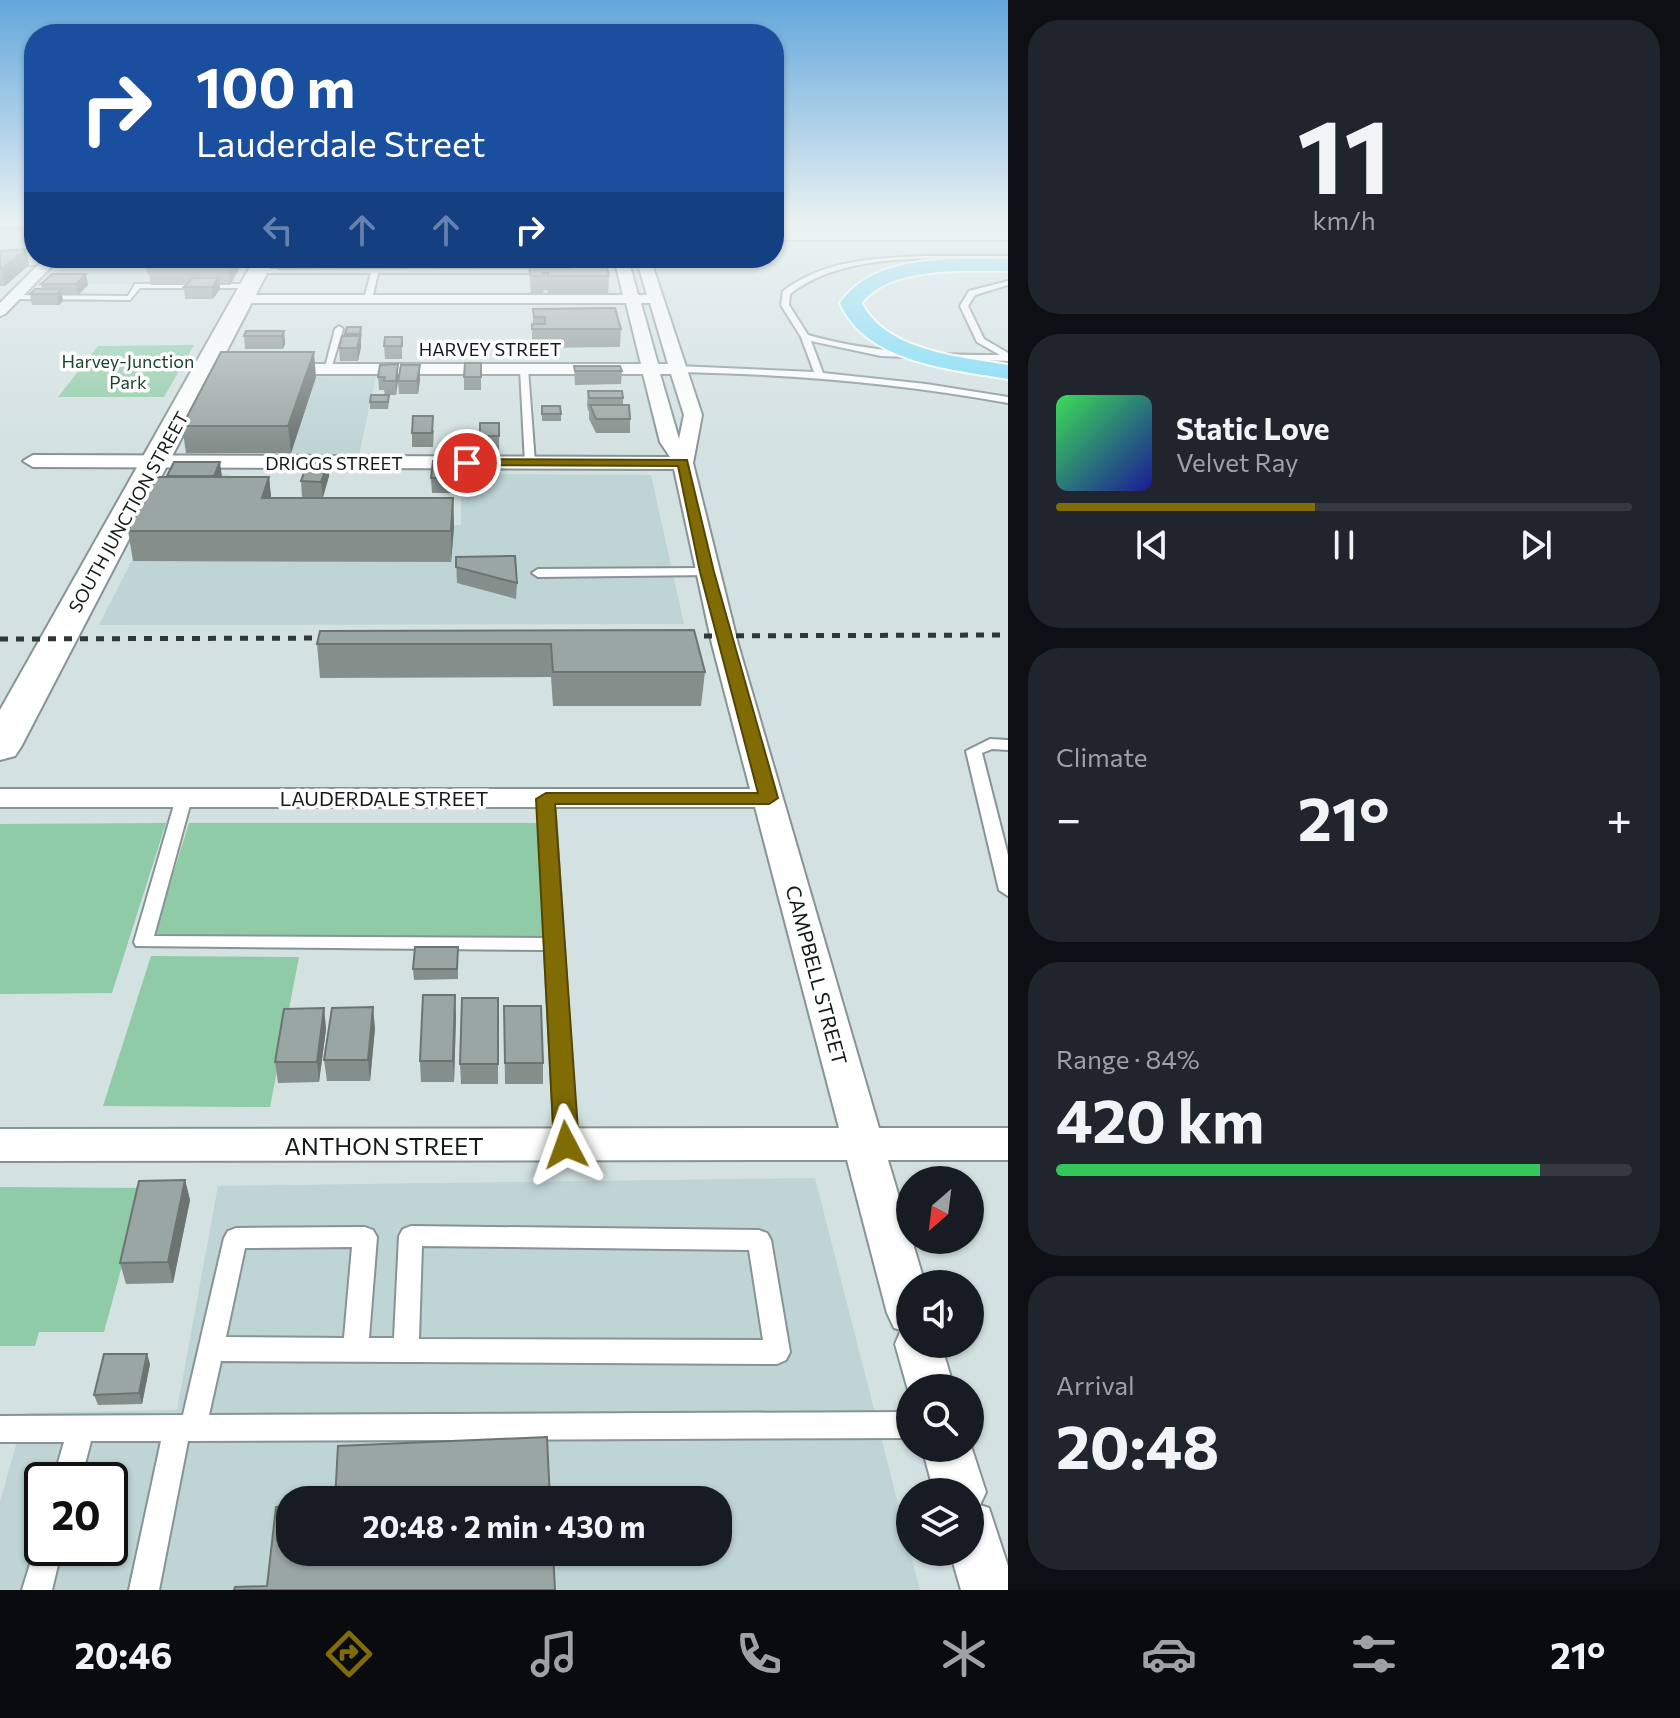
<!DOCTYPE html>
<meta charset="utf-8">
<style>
:root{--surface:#171b24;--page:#20242c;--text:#f1f3f6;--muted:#9ea1a6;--line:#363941;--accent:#806b05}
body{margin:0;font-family:Commissioner,sans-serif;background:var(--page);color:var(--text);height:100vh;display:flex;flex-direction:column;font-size:30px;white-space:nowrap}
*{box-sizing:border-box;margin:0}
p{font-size:26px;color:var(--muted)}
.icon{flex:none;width:44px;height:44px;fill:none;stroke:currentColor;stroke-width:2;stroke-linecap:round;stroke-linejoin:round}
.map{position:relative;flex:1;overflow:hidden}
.sheet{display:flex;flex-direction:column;gap:20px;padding:20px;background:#0d0f14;width:672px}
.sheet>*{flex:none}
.top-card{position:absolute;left:24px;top:24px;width:760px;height:244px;border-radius:32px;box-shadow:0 2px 6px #0004;background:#1a4fa0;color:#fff;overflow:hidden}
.needle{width:52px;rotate:208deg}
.fabs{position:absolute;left:896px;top:1166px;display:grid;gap:16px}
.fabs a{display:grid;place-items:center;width:88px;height:88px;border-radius:50%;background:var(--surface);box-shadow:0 2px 6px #0004;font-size:40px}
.speed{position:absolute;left:24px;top:1462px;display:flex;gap:16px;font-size:40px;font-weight:700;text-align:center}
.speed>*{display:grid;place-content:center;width:104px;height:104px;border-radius:50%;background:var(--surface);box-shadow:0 2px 6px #0004;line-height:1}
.speed .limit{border:4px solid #111;border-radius:12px;background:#fff;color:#111}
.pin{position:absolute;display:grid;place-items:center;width:68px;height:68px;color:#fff;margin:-34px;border:4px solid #fff;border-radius:50%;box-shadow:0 2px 8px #0007}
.me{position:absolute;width:88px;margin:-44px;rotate:356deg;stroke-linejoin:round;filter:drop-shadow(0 0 6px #0008)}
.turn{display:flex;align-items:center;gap:28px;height:168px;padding:0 40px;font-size:36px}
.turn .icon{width:104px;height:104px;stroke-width:2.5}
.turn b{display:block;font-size:56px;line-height:68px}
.lanes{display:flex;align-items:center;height:76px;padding:0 40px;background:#0003;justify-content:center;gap:40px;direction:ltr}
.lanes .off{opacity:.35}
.big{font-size:60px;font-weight:700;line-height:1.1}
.sheet .widget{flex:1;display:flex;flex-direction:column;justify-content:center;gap:12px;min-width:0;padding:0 28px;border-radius:32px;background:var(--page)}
.sheet .dial{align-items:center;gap:0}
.dial b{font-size:104px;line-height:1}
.song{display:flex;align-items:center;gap:24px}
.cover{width:96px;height:96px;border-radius:12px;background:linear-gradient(135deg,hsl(130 70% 55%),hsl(240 70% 35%))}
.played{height:8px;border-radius:4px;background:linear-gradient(90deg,var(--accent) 45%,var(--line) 45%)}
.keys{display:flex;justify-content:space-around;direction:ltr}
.heat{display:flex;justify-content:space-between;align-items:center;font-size:44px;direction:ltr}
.charge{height:12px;border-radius:6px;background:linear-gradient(90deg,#34c759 84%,var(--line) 0)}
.trip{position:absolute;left:276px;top:1486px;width:456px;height:80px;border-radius:32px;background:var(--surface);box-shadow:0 2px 6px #0004;font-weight:700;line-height:80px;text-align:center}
.menu{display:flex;height:128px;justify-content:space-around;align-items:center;background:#090b0e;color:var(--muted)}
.menu .icon{width:56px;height:56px}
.menu .on{color:var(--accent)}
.menu b{font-size:36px;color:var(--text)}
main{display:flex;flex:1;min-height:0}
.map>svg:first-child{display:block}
.built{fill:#bed4d5;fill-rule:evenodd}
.green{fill:#8fcba6}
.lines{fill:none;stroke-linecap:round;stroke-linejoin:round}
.lane-casing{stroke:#879394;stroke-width:4}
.street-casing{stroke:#879394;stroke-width:4}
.secondary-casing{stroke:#879394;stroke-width:4}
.highway-casing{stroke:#fff;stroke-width:4}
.lane{fill:#fff;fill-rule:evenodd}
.street{fill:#fff;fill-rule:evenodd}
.secondary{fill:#fff;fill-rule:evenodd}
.highway{fill:#72daf8;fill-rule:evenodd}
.rail{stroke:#303737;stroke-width:5;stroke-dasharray:8 8;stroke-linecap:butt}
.wall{fill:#848f8c}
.shaded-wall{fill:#6c7472}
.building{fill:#9aa6a3;stroke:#6c7472;stroke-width:2}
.route{fill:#806b05;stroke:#534603;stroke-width:2}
.labels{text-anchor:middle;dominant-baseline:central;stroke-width:7;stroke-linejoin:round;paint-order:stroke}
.far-street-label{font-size:18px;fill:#141919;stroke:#fff}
.far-park-label{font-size:18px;fill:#1c432e;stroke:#fff}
.street-label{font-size:20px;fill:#141919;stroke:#fff}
.near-street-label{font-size:24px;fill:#141919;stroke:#fff}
</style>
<main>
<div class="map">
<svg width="1008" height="1590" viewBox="0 0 1008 1590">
<rect width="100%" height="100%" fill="#d3e1e1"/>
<!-- built -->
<g class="built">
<path d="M0,226H34V253L0,256Z"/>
<path d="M106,258H247L232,284H47L68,261Z"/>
<path d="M283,258H601L611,293H529L528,269H277Z"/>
<path d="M376,376L359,455H184L223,377Z"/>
<path d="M176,474H229L216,505L274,524L461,525V474L651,475L684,624L99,625Z"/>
<path d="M815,1178L920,1590H0V1502L25,1413L177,1410L218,1186ZM42,1480H110V1548H42ZM290,1500H718V1552H290Z"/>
</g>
<!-- green -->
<g class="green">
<path d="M194,345L164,397H58L98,346Z"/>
<path d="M166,823L112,993L0,994V824Z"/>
<path d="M189,823H538L543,936H154Z"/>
<path d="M151,956L299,957L270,1107L103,1106Z"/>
<path d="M0,1187L143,1188L104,1332H39L35,1346H0Z"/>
</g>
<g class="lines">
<defs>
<g id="lane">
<path d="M924,256H1008V260C940,259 846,250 790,294L789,305L808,335C871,353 934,355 1000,355L977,342L960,306L969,291L1008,281V285L975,295L968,306L984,339L1008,353V361L881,356L811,341L823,373L926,384L1008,397V403C899,383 789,374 678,372L674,369L678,366L814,372L801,337L781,305L783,291C824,260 874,258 924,256Z"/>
<path d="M258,269H549L553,271L549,273H378L372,299L368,301L364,299L371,273H255Z"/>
<path d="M135,284H250L254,286L250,288H140L130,300L14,299L10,297L14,295L128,296Z"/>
<path d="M339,326L343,329L331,369L324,371L335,329Z"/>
<path d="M524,366L528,369L535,463L530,466L525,463L520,369Z"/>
<path d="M707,568L713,572L711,575L538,577L532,573L538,569Z"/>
<path d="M990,739L1008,740V750L992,749L982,753L1008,855V896L999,890L966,751Z"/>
<path d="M184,793L192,798L154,936L545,938L538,799L546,794L552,796L554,799L577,1145L574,1151L566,1154L558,1151L555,1145L545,950L136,946L134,942L176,798Z"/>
<path d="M411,1226L759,1230L767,1233L771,1240L790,1352L786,1360L777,1364L221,1361L209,1415L910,1412V1438L188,1441L159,1590H129L161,1441H91L81,1480H53L64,1442H0V1416L183,1415L224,1238L228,1231L236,1228L365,1227L373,1230L377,1237L369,1338H394L399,1236L403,1229ZM422,1246L749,1250L763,1340L419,1339ZM352,1247L344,1338L226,1337L245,1248Z"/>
<path d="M42,1536V1548H62L52,1590H22L38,1538Z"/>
</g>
<g id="street">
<path d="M45,258H60L5,314L0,316V303Z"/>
<path d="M614,258H628L638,295H647L636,258H650L702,415L693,463L738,644L879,1128H1008V1160H888L925,1284H910V1344H941L954,1388H910V1397L895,1344L901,1330L894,1328L887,1313L847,1160L0,1161V1129L839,1128L755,807H0V789H750L712,644L674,469L33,467L23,461L33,455L670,457L660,442L643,374H275L267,369L275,364H641L626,303H243L236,299L243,295H623ZM641,303H650L668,364H658ZM660,374H671L684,415L679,439Z"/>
<path d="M970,1443L986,1492L980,1505L989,1508L1008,1566V1590H961L950,1552H970V1492H934L922,1448H970Z"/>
</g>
<g id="secondary">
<rect x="774" y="228" width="234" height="12"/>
<path d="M34,253V258H53L43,264L0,268V256Z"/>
<path d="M255,258H275L21,747L15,756L0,760V710Z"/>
</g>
<path id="highway" d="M1008,259V271C967,271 888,266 862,303C885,351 961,357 1008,365V379C951,369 866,363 840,303C875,253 953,259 1008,259Z"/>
</defs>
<!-- lane casing -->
<use href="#lane" class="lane-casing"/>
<!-- street casing -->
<use href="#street" class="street-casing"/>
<!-- secondary casing -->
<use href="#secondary" class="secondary-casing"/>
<!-- highway casing -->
<use href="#highway" class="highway-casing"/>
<!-- lane -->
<use href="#lane" class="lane"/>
<!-- street -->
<use href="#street" class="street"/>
<!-- secondary -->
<use href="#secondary" class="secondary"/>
<!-- highway -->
<use href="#highway" class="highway"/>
<!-- rail -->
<g class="rail">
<path d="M672,636L1008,635"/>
<path d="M0,639L340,638"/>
</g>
</g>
<!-- wall -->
<g class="wall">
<path d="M0,226H22L23,230L0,231Z"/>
<path d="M26,249L29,265L5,286H0V251Z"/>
<path d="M144,258H245L230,285H220V289L213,299H185L184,287L186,285H151L149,274H147Z"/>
<path d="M277,258L484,259V268L468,269L467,265H440L434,269L278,270Z"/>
<path d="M484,258H514V267L484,264Z"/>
<path d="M569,258L593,260L609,276L608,293H548L547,290H544L543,293H531L529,268H569Z"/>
<path d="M86,274L88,285L78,295H62L63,301L59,305H32L30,294L42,289L41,284Z"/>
<path d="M533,309L621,329L620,347L532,348V324H533Z"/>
<path d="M284,331L285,344L283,349H245L244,336Z"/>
<path d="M362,333L358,361H340L339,348L345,334Z"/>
<path d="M402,337V359H385L384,346Z"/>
<path d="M481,363V390H464V377Z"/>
<path d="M380,365L398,380L420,365V379L418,394H399L398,381L396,395H385L384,390H379L378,377Z"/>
<path d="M574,366L622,371L621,384L575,385Z"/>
<path d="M316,377L291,453H186L182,426Z"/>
<path d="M588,391L623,398V405L630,419V433H596L589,419V411H588L587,405Z"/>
<path d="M370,402H389L388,409H370Z"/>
<path d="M542,406L561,414V421H542Z"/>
<rect x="480" y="423" width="19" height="27"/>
<path d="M434,430L433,447H412V433Z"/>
<path d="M174,462L222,477H269L271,498H453L454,527L451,562L133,561L128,531L167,477Z"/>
<path d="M328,462L329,476L323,497H302L301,481Z"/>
<path d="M454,476L453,493H432L431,478Z"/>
<path d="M456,557L517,583L516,599L457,583Z"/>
<path d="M694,630L705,672L701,706H553L551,677L320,678L317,644Z"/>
<path d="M458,947V979L414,980L413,969Z"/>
<path d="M498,998V1084H461L460,1064Z"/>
<path d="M504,1006L543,1063V1084H505Z"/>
<path d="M324,1008L326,1029L319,1082L278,1083L275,1062Z"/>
<path d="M456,1015L454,1082H421L420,1061Z"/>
<path d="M375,1028L370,1081H327L324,1060Z"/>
<path d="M185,1180L190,1200L173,1283L126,1284L120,1263Z"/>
<path d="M150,1364L142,1404L98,1405L94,1395Z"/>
</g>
<!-- shaded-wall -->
<g class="shaded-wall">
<path d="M26,249L29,265L5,286L2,269Z"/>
<path d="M230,258H245L230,285L227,263Z"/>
<path d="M434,258H440V265L434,269Z"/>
<path d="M86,274L88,285L78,295L76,284Z"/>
<path d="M219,278L220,289L213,299L212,287Z"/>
<path d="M61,289L63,301L59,305L57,294Z"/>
<path d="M361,327V348L358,361L357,348Z"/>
<path d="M284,331L285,344L283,349L282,336Z"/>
<path d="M314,352L316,377L291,453L288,426Z"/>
<path d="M398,364V378L396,395V381Z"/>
<path d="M420,365V379L418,394L417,381Z"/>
<path d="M220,462L222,477L216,491L214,476Z"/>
<path d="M328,462L329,476L323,497L321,482Z"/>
<path d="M269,477L272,506L262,498Z"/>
<path d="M453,498L454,527L451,562V531Z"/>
<path d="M455,995L456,1015L454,1082L453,1061Z"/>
<path d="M373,1007L375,1028L370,1081L368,1060Z"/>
<path d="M324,1008L326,1029L319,1082L317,1062Z"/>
<path d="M185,1180L190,1200L173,1283L168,1262Z"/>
<path d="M147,1354L150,1364L142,1404L139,1393Z"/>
</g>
<!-- building -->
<g class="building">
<path d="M26,249L2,269H0V251Z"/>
<path d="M152,258H230L227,263H148Z"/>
<path d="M570,258L605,260L609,276H548V273H543L544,276H531L529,268H572Z"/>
<path d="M468,259H484V263H467Z"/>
<path d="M52,274H86L76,284H41Z"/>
<path d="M193,278H219L212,287H184Z"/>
<path d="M35,289H61L57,294H30Z"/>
<path d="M615,308L621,329H532V324H545V317H534L533,309Z"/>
<path d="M347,327H361L360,334H345Z"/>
<path d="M246,331H284L282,336H244Z"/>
<path d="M342,336H360L357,348H339Z"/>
<path d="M385,337H402V346H384Z"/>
<path d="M221,352H314L288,426H182Z"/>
<path d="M465,363H481V377H464Z"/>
<path d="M398,364L396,381H384L385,377H378L380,365Z"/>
<path d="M401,365H420L417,381H398Z"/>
<path d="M574,366H620L622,371H575Z"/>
<path d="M588,391H622L623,398H589Z"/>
<path d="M371,395H389L388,402H370Z"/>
<path d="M590,405H629L630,419H596Z"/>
<path d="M542,406H560L561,414H542Z"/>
<path d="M413,416H433L432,433H412Z"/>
<rect x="480" y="423" width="19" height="13"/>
<path d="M308,461L328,462L321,482L301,481Z"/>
<path d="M433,461H454L453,478H431Z"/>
<path d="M174,462H220L214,476H167Z"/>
<path d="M156,477H269L262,498H453L451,531H128Z"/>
<path d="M515,556L517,583L456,567V557Z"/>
<path d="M694,630L705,672H553L551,644H317L320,631Z"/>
<path d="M415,947H458L457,969H413Z"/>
<path d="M423,995H455L453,1061H420Z"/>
<path d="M462,998H498V1064H460Z"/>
<path d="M504,1006H541L543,1063H505Z"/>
<path d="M373,1007L368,1060H324L332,1008Z"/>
<path d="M324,1008L317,1062H275L284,1009Z"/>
<path d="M185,1180L168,1262L120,1263L139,1181Z"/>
<path d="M104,1354H147L139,1393L94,1395Z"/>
<path d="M547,1437L550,1500H335L338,1446Z"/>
<path d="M290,1506V1552H553L555,1590H234L235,1587L267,1586L276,1507Z"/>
</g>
<!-- sky -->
<linearGradient id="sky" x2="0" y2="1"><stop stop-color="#63a7dc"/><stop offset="0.5" stop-color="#ebf2f2"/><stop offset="1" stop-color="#ebf2f2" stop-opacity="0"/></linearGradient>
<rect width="1008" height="448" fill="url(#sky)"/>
<!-- route -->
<path class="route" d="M467,459L687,460L714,572L778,798L769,804H555L579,1145L575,1152L566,1154L557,1152L554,1145L536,799L546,793H758L700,572L678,466L463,465L461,463Z"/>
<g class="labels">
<!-- far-street labels -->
<g class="far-street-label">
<text x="490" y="349">HARVEY STREET</text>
<text x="334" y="463">DRIGGS STREET</text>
<text transform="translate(128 512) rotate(-61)">SOUTH JUNCTION STREET</text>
</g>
<!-- far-park labels -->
<g class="far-park-label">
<text x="128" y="361">Harvey-Junction<tspan x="128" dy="21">Park</tspan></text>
</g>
<!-- street labels -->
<g class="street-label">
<text x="384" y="798">LAUDERDALE STREET</text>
<text transform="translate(817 975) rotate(75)">CAMPBELL STREET</text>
</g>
<!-- near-street labels -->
<g class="near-street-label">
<text x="384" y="1145">ANTHON STREET</text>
</g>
</g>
</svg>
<div class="fabs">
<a><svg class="needle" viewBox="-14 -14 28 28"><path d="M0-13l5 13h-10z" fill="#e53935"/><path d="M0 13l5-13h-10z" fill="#9ea1a6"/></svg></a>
<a><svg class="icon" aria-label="sound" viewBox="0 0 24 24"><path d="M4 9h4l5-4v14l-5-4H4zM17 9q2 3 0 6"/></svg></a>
<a><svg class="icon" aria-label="search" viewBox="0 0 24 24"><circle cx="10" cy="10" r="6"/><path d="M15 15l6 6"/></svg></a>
<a><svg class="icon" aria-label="layers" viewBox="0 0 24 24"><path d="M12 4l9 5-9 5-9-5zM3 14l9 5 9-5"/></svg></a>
</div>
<div class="speed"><div class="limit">20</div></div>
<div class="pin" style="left:467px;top:463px;background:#d93025"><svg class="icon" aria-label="arrive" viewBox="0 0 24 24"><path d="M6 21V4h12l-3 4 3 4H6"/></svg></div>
<svg class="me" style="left:566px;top:1145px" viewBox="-20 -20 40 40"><path d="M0-17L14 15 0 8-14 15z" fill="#806b05" stroke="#fff" stroke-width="4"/></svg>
<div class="trip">20:48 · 2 min · 430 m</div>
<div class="top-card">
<div class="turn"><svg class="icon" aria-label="right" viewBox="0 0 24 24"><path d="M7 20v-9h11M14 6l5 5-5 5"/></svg><div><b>100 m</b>Lauderdale Street</div></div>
<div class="lanes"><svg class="icon off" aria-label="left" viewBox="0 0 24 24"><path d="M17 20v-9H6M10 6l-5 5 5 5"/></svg><svg class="icon off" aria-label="ahead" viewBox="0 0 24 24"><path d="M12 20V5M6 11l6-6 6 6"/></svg><svg class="icon off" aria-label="ahead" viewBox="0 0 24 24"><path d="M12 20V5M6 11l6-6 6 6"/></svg><svg class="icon" aria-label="right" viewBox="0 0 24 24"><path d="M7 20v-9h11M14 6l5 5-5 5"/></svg></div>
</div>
</div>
<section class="sheet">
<div class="widget dial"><b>11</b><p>km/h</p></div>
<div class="widget">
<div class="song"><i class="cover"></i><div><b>Static Love</b><p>Velvet Ray</p></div></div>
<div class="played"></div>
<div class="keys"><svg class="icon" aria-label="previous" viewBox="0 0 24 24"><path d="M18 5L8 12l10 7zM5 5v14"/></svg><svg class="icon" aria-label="pause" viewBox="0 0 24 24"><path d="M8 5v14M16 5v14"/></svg><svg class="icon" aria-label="next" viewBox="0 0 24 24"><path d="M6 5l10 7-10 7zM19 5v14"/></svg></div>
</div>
<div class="widget"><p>Climate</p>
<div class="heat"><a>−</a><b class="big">21°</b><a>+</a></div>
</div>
<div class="widget"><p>Range · 84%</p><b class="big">420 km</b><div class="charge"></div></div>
<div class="widget"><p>Arrival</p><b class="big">20:48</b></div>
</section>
</main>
<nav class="menu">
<b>20:46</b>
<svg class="icon on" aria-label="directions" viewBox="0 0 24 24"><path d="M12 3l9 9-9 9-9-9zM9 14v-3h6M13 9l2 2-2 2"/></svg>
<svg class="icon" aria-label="music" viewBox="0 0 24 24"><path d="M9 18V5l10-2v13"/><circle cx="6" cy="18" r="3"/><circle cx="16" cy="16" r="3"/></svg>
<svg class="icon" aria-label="phone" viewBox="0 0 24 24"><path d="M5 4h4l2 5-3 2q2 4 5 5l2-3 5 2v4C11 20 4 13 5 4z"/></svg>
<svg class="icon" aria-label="climate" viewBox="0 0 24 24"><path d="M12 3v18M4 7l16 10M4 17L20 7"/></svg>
<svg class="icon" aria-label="car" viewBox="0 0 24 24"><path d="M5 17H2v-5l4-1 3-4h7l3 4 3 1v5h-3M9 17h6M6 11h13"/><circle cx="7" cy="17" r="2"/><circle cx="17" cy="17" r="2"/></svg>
<svg class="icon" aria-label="filters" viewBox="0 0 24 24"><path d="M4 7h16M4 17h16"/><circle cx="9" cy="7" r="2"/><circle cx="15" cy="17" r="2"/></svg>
<b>21°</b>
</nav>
